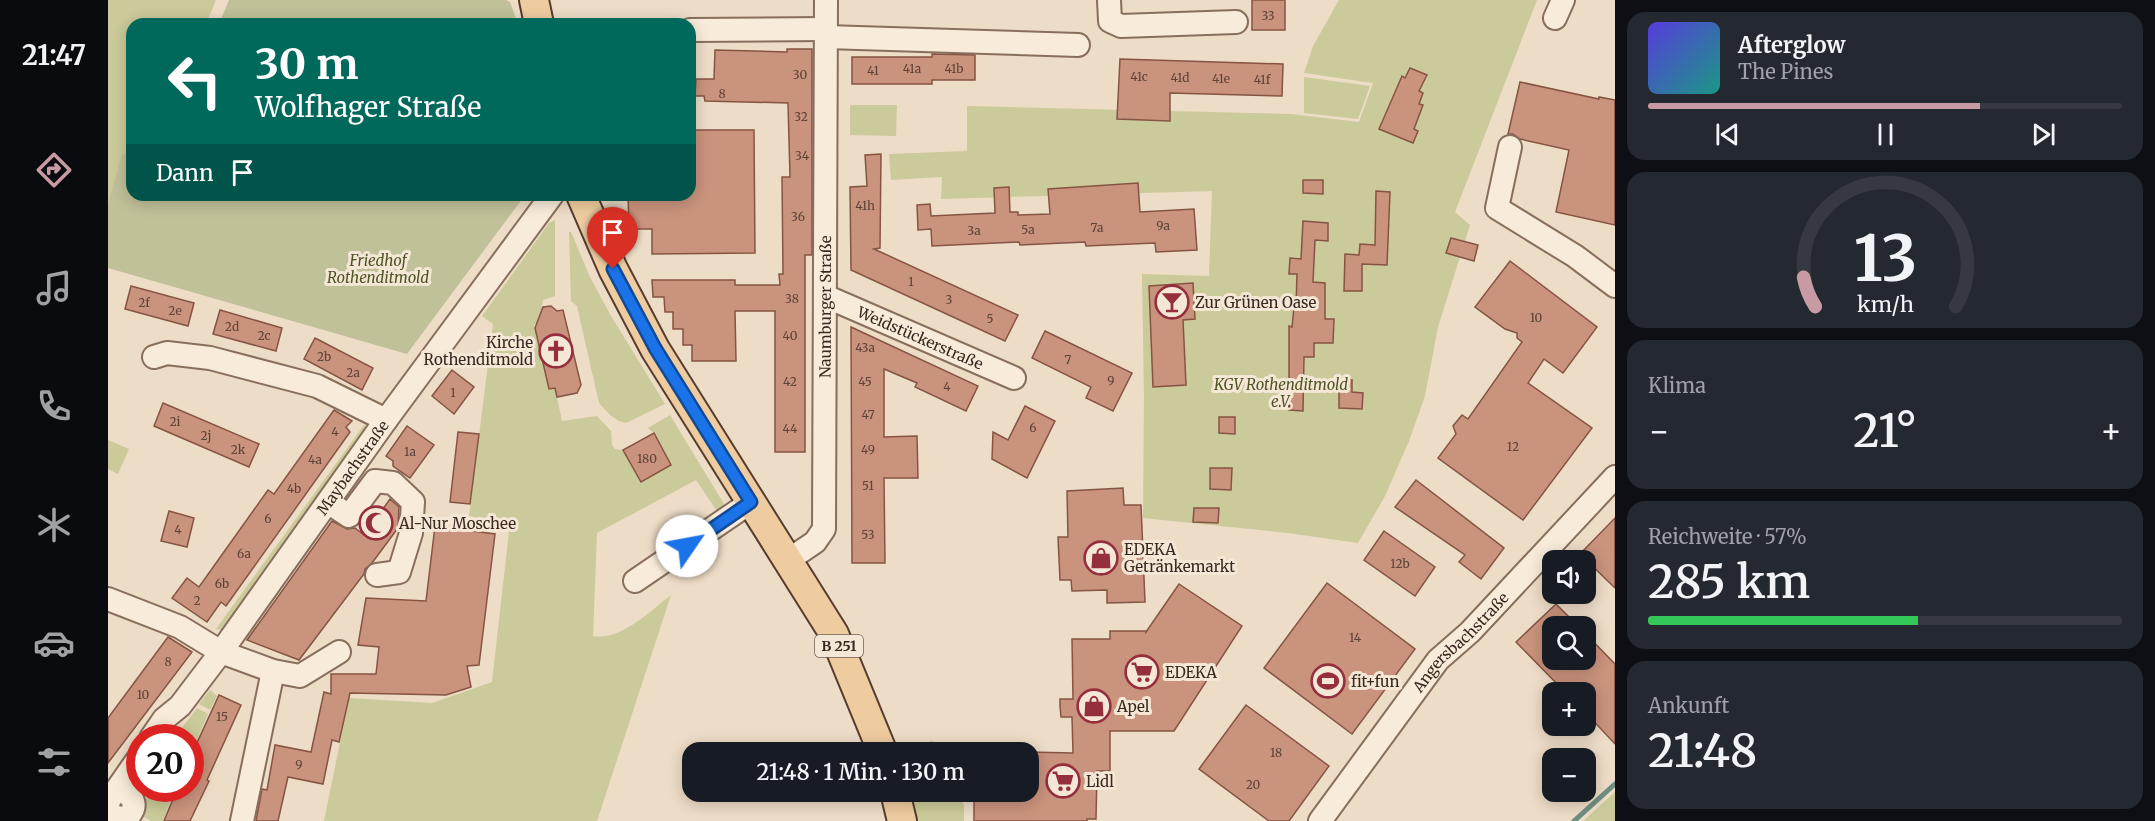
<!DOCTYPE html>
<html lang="de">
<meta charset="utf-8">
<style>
:root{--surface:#171b24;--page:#242831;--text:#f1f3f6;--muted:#9ea1a6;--line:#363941;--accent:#c89aa3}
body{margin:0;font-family:Merriweather,serif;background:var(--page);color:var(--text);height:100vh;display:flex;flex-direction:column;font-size:22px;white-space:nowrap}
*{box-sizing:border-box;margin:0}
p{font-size:20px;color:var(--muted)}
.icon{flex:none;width:33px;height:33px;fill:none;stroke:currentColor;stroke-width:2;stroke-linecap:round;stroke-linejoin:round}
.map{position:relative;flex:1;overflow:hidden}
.details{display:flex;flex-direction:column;gap:12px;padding:12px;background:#0d0f14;width:540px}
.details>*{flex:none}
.banner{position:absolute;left:18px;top:18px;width:570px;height:183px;border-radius:18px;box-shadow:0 3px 15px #0003;background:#00695c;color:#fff;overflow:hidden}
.tools{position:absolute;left:1434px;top:550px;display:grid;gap:12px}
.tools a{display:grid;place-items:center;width:54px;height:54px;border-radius:12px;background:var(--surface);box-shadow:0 3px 15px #0003;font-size:30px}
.speed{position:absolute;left:18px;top:724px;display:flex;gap:12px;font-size:30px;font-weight:700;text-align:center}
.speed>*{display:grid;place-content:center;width:78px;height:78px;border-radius:50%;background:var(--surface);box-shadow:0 3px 15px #0003;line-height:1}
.speed .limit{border:9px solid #d22;background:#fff;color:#111}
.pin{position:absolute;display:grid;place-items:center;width:51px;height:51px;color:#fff;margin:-62px -26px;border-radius:50% 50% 50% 0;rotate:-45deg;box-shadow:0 0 6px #0007}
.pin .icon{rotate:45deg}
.me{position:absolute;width:66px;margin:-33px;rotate:57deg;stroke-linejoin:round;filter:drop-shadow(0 0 4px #0008)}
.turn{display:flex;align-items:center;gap:21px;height:126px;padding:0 30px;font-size:27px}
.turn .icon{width:78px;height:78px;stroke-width:2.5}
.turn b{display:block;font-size:42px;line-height:51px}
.then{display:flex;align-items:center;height:57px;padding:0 30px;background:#0003;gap:12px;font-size:22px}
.big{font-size:45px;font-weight:600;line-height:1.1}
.details .widget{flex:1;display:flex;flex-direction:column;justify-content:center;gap:9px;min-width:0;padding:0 21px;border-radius:18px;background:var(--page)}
.details .dial{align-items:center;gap:0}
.dial svg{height:156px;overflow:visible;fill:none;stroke:var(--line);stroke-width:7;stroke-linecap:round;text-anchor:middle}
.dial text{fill:var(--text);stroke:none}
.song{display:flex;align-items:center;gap:18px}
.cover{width:72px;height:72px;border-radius:9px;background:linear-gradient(135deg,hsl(250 70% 55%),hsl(170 70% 35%))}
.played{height:6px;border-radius:3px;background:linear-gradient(90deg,var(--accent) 70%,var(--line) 70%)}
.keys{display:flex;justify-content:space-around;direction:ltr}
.heat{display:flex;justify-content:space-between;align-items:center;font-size:33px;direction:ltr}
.charge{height:9px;border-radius:4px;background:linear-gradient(90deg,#34c759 57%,var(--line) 0)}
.trip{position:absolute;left:574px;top:742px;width:357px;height:60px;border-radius:18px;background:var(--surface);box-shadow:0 3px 15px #0003;font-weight:600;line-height:60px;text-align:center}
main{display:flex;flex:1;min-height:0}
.tab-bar{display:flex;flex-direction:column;width:108px;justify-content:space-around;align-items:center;background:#090b0e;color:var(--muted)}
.tab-bar .icon{width:42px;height:42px}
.tab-bar .current{color:var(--accent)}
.tab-bar b{font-size:27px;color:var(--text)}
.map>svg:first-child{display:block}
.green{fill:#cbca9a}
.cemetery{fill:#c0c099}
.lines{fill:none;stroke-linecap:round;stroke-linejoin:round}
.stream{stroke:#6e8f82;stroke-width:5}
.building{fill:#ca937d;stroke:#865443;stroke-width:1.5}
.minor-casing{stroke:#886e5c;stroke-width:26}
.major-casing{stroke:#563d30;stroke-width:32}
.minor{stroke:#f8ebd9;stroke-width:22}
.major{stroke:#efcba0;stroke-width:28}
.route-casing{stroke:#114b97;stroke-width:15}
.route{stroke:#1a73e8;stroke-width:10}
.labels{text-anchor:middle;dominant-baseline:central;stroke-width:6;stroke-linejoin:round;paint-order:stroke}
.number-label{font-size:12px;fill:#5d4337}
.shield{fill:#f5e7d6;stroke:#716157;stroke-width:1.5}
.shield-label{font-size:14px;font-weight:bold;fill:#392820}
.park-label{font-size:15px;font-style:italic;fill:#4f5427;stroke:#f5e7d6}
.poi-label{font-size:15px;fill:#392820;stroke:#f5e7d6;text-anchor:start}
.street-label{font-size:15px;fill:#392820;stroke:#f5e7d6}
</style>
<main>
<nav class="tab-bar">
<b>21:47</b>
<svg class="icon current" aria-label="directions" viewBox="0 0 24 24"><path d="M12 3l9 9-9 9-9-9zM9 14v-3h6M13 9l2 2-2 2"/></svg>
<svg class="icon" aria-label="music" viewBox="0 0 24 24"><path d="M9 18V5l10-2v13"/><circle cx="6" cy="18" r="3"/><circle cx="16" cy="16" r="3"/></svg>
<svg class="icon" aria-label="phone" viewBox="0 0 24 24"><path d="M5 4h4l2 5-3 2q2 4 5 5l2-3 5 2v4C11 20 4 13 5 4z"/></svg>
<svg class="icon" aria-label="climate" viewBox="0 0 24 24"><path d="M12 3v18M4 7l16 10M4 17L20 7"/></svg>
<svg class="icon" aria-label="car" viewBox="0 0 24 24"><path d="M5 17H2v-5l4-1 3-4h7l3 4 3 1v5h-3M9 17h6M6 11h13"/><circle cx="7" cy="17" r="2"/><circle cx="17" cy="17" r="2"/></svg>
<svg class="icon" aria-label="filters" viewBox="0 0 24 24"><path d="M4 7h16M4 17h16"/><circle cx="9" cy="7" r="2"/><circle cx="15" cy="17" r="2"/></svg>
</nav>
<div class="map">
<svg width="1507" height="821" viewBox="0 0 1507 821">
<rect width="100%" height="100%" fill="#eddcc6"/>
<!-- green -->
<g class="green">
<path d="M0,0H108L98,24H24V157L14,154L0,203Z"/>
<path d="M1231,0H1429L1347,212L1362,225L1330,327L1317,396L1301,441L1277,496L1250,543L1180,533L1035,518L1036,397L1034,274L1101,276L1104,191L833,199L834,177L783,180L781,154L859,151V106L1183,114L1251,122L1265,83L1196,73L1205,46Z"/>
<path d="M1196,77L1262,86L1250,119L1196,113Z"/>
<path d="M742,105H789L788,136L742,135Z"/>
<path d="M447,220V296L435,300L432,315L433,322L426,324L441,389L447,388L454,421L489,416L503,431L504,445L507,449L515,450L533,482L563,465L546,433L540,428L562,415L619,509L611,514L588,480L489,533L485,636C513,641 542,611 563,595L489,821H216L241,698L324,703L384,682L402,523L361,516L385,324L374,316L441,223Z"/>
<path d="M461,232H463L482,277L503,316L557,404L518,423L511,421L502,415L491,403L469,306L463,301Z"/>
<path d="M256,425L261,431L116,631L108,629Z"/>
<path d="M0,440L21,449L10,474L0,469Z"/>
<path d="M102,690L109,696L102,710L91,704Z"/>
<path d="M89,708L100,714L86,747L83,745L82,738L67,737Z"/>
<path d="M824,740L830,753H807Z"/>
<path d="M45,789H63L64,796L55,821H43L33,815L32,808Z"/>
<path d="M800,792H849L856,805V821H809Z"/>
<path d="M1507,792V821H1475Z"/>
</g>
<!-- cemetery -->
<g class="cemetery">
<path d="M121,0H398L402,2L410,24H111Z"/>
<path d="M14,153L24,157V195H417L299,354L0,268V203Z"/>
</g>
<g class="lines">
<!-- stream -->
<path class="stream" d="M1466,821L1507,784"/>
</g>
<!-- building -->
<g class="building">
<rect x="1144" y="0" width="33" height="30"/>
<path d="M679,49H704V255H697V452H667V311H627L628,361H584V345H575V329H565V312H557L556,297H545L544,280H627V285H672L671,274H675L674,177H682L680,103L597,101L596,96H587L588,79H606L607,50L679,52Z"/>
<path d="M824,54L867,55V80H824V84H744V57H824Z"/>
<path d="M1012,59L1175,64L1174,96L1062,93V121L1009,119Z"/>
<path d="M1302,68L1319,75L1311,91L1315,93L1311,104L1315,105L1306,129L1310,131L1305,143L1271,129L1294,76L1297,78Z"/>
<path d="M1412,82L1491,99V97L1507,100V225L1448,212L1461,150L1412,139L1405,134H1400Z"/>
<path d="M582,130H646L647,253L544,254V229H521L520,195H582Z"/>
<path d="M773,154L772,248L766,249L910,315L897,341L743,270L742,187L759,186L757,155Z"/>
<path d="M1195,180H1215V194L1195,193Z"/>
<path d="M1030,183L1032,212L1086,209L1089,250L1048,252L1047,243L978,246L977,242L912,245L911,242L824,246L823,229L810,230L809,205L822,204L823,216L887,213L886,188L901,187L902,212H910V215L942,214L940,189Z"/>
<path d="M1268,191L1282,192L1279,265L1254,264V291H1236L1237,254L1251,255L1252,244L1267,245Z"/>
<path d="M1195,221L1220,223V241L1207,240L1205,282L1217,283V319H1226L1225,343H1206V357H1196L1195,411L1181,410V326L1184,327L1186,307H1188L1189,274H1181L1182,258L1193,259Z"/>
<path d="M1343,238L1370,245L1366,261L1338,253Z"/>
<path d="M1402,261L1489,327L1455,373L1436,359L1420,383L1484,428L1415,520L1330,458L1348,434L1345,426L1354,415L1360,419L1414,342L1409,338V333L1397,329L1367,307Z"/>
<path d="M1085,283L1087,319L1075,320L1078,385L1045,387L1041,286Z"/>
<path d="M23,286L86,303L80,326L17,309Z"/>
<path d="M443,306L449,311L455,310L473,385L469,393L449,397L447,388L441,389L427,328L435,307Z"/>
<path d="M112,310L174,328L168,351L105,334Z"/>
<path d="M743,327L870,386L858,411L807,387L809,383L776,369V437L809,436L810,478H776L777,563H744Z"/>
<path d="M937,331L1024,373L1005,411L978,398L983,387L924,358Z"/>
<path d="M207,338L265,368L254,390L196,359Z"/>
<path d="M344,370L366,387L346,414L324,396Z"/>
<path d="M1231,379L1244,380V392L1255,393L1254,409L1231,408Z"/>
<path d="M55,403L151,444L141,467L46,426Z"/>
<path d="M917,406L947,421L919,478L884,459L885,432L900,440Z"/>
<path d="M226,410L244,421L238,427L242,432L118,606L113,602L99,622L64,598L79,578L91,587L160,490L166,494Z"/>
<path d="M1111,417H1127V434L1111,433Z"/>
<path d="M299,426L326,445L302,478L285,466V461L278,456Z"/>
<path d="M350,432L371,434L362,504L342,502Z"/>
<path d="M546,433L563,465L533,482L515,450Z"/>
<path d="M1102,468H1124L1123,490L1102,489Z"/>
<path d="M1308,480L1396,548L1373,579L1351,562L1357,555L1287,507Z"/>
<path d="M1015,488L1016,505H1033L1037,602L999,603V590L964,591L963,580H952L950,537H960L959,491Z"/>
<path d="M282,499L291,507L290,528L264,563L257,569L256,574L191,660L139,640L224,521L239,529L247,528L256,535Z"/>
<path d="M1086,508H1111L1110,523L1085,522Z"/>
<path d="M61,511L86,518L79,547L53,541Z"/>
<path d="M1507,518V588L1472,554Z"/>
<path d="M327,526L387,534L371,665L359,666L363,687L338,695L242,693L231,742L224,740L215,784L180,777L170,821H148L154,789L159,790L167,745L203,752L216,692L223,694V674H268L271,647L250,645L258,598L318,601Z"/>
<path d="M1276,531L1327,567L1307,596L1256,560Z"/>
<path d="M1219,583L1307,649L1244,734L1156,668Z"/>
<path d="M1071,584L1134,626L1066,731H1002V771H989L988,819H979V821H866V792H921V752L965,753L964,717H953L952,706V699H965L964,639H1002V631H1038V632Z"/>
<path d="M1448,604L1471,627H1444V660H1478V634L1507,664V744L1478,713V693H1458L1408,642Z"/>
<path d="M60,637L84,652L0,763V718Z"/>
<path d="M111,695L133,705L99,780L101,781L82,821H56L69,789H82V758Z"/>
<path d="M1138,705L1221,766L1181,821H1161L1091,769Z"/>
</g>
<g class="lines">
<defs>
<g id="minor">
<path d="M1001,0L1002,21L1013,26L1128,22"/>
<path d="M1447,18L1455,0"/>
<path d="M582,30L718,29"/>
<path d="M718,37L970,45"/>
<path d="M1402,147L1389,208L1467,256L1507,286"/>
<path id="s1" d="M717,296L906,378"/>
<path d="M46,357L59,353L102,358L209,386L278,420"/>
<path d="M220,502L241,516L267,481L285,483L305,502L303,533L291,572L269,575"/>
<path id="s2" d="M679,561L707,542L716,529L718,0"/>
<path d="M527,581L643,502"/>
<path d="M0,599L72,627L113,652L165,671L192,676L231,652"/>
<path id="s3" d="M43,738L56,719L72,706L113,652L278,420L444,195"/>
<path d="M2,799L32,756"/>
<path d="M0,806L2,814L8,818L20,817C32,803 23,796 11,787"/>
<path d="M134,821L165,671"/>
<path id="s4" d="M1212,821L1330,660L1362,632L1507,477"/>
</g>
<g id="major">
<path d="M426,0L431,24"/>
<path d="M473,195L505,269L547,349L726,634L775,753"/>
<path d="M787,792L794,821"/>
</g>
</defs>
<!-- minor casing -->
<use href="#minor" class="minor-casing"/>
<!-- major casing -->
<use href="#major" class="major-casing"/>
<!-- minor -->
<use href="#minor" class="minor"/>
<!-- major -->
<use href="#major" class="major"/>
</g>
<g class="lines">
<defs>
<path id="route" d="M505,269L547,348L643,502L579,546"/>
</defs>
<!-- route casing -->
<use href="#route" class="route-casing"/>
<!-- route -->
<use href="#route" class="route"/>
</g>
<!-- icons -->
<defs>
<symbol id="bar-ring" viewBox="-11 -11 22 22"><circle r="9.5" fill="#f5e7d6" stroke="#952e3d" stroke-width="1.5"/><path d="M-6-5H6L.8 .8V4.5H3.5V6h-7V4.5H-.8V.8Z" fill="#952e3d"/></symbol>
<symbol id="church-ring" viewBox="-11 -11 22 22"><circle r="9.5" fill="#f5e7d6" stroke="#952e3d" stroke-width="1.5"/><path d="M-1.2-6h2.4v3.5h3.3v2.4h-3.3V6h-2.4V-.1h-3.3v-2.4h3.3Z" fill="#952e3d"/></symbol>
<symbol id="mosque-ring" viewBox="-11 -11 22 22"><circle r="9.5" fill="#f5e7d6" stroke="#952e3d" stroke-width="1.5"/><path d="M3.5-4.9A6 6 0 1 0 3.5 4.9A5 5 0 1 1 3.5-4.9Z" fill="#952e3d"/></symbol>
<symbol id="shop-ring" viewBox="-11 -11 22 22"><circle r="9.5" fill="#f5e7d6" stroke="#952e3d" stroke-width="1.5"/><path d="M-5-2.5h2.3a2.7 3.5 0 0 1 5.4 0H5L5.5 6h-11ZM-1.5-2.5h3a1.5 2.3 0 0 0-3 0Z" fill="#952e3d"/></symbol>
<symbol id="supermarket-ring" viewBox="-11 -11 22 22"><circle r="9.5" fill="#f5e7d6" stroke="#952e3d" stroke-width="1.5"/><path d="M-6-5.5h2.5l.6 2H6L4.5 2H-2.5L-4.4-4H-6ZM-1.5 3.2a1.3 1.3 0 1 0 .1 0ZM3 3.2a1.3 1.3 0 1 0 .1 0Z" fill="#952e3d"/></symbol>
<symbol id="stadium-ring" viewBox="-11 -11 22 22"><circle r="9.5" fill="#f5e7d6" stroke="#952e3d" stroke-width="1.5"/><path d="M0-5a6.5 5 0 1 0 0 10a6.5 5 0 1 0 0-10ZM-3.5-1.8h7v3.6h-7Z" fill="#952e3d"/></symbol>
</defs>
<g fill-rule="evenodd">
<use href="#bar-ring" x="1045" y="283" width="38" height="38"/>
<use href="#church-ring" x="429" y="332" width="38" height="38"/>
<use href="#mosque-ring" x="249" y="504" width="38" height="38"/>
<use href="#shop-ring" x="974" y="539" width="38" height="38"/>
<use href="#supermarket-ring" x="1015" y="653" width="38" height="38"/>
<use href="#stadium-ring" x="1201" y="662" width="38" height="38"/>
<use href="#shop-ring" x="967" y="687" width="38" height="38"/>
<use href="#supermarket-ring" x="936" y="762" width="38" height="38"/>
</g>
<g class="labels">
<!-- number labels -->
<g class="number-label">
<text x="1160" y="15">33</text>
<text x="804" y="68">41a</text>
<text x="846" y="68">41b</text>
<text x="765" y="70">41</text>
<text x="692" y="74">30</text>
<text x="1031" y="76">41c</text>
<text x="1072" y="77">41d</text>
<text x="1113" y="78">41e</text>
<text x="1154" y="79">41f</text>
<text x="614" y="93">8</text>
<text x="693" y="116">32</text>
<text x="694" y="155">34</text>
<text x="757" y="205">41h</text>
<text x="690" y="216">36</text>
<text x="1055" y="225">9a</text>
<text x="989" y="227">7a</text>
<text x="920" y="229">5a</text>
<text x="866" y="230">3a</text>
<text x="803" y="281">1</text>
<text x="684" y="298">38</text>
<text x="841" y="299">3</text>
<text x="36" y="302">2f</text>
<text x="67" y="310">2e</text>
<text x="1428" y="317">10</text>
<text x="882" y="318">5</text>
<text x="124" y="326">2d</text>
<text x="156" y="335">2c</text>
<text x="682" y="335">40</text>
<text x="757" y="347">43a</text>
<text x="216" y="356">2b</text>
<text x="960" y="359">7</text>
<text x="245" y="372">2a</text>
<text x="1003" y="380">9</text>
<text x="682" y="381">42</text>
<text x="757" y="381">45</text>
<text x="839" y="386">4</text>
<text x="345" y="392">1</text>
<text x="760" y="414">47</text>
<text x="67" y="421">2i</text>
<text x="925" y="427">6</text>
<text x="682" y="428">44</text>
<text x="227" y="431">4</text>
<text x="98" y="435">2j</text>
<text x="1405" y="446">12</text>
<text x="130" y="449">2k</text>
<text x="760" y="449">49</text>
<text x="302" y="451">1a</text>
<text x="539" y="458">180</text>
<text x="207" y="459">4a</text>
<text x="760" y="485">51</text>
<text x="186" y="488">4b</text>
<text x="160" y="518">6</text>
<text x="70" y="529">4</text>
<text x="760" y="534">53</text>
<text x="136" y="553">6a</text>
<text x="1292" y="563">12b</text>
<text x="114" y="583">6b</text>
<text x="89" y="600">2</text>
<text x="1247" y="637">14</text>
<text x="60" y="661">8</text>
<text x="35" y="694">10</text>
<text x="114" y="716">15</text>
<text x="1168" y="752">18</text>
<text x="191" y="764">9</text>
<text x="1145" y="784">20</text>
</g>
<!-- shield labels -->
<rect class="shield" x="707" y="635" width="48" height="22" rx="4.5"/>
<g class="shield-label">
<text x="731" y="646">B 251</text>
</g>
<!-- park labels -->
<g class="park-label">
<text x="270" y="260">Friedhof<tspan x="270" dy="17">Rothenditmold</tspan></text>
<text x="1173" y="384">KGV Rothenditmold<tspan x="1173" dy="17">e.V.</tspan></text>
</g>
<!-- poi labels -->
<g class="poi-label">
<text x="1087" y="302">Zur Grünen Oase</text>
<text x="425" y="342" text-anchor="end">Kirche<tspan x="425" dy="17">Rothenditmold</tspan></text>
<text x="291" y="523">Al-Nur Moschee</text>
<text x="1016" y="549">EDEKA<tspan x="1016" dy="17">Getränkemarkt</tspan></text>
<text x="1057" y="672">EDEKA</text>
<text x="1243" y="681">fit+fun</text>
<text x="1009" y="706">Apel</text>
<text x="978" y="781">Lidl</text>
</g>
<!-- street labels -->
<g class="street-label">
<text stroke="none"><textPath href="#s2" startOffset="272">Naumburger Straße</textPath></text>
<text stroke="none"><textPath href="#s1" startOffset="104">Weidstückerstraße</textPath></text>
<text stroke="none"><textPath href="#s3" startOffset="338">Maybachstraße</textPath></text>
<text stroke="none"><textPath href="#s4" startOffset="228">Angersbachstraße</textPath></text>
</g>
</g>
</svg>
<div class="tools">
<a><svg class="icon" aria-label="sound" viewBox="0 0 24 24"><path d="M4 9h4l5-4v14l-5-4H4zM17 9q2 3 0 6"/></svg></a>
<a><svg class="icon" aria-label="search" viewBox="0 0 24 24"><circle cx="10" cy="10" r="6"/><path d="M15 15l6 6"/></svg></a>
<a>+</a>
<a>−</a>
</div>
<div class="speed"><div class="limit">20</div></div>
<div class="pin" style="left:505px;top:269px;background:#d93025"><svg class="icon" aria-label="arrive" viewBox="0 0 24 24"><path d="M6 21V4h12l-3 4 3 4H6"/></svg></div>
<svg class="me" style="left:579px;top:546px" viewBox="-20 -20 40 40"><circle r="19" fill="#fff"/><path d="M0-13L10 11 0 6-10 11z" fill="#1a73e8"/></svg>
<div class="trip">21:48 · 1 Min. · 130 m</div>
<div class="banner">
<div class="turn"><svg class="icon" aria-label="left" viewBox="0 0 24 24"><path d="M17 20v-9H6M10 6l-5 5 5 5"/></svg><div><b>30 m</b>Wolfhager Straße</div></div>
<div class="then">Dann<svg class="icon" aria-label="arrive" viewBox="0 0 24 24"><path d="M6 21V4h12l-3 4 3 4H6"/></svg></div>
</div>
</div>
<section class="details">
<div class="widget">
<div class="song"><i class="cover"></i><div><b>Afterglow</b><p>The Pines</p></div></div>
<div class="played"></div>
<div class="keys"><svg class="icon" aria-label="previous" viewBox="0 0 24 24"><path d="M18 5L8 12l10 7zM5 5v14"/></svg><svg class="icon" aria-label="pause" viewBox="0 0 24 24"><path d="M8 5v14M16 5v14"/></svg><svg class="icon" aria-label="next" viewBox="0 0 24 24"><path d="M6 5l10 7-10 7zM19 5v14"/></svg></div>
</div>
<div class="widget dial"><svg viewBox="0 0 100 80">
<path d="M14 69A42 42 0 1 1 86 69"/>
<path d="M14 69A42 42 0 0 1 8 54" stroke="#c89aa3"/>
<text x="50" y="56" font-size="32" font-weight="700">13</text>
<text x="50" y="72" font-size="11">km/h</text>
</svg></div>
<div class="widget"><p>Klima</p>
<div class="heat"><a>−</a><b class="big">21°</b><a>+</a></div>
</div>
<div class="widget"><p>Reichweite · 57%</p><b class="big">285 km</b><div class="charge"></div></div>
<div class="widget"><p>Ankunft</p><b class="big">21:48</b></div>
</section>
</main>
